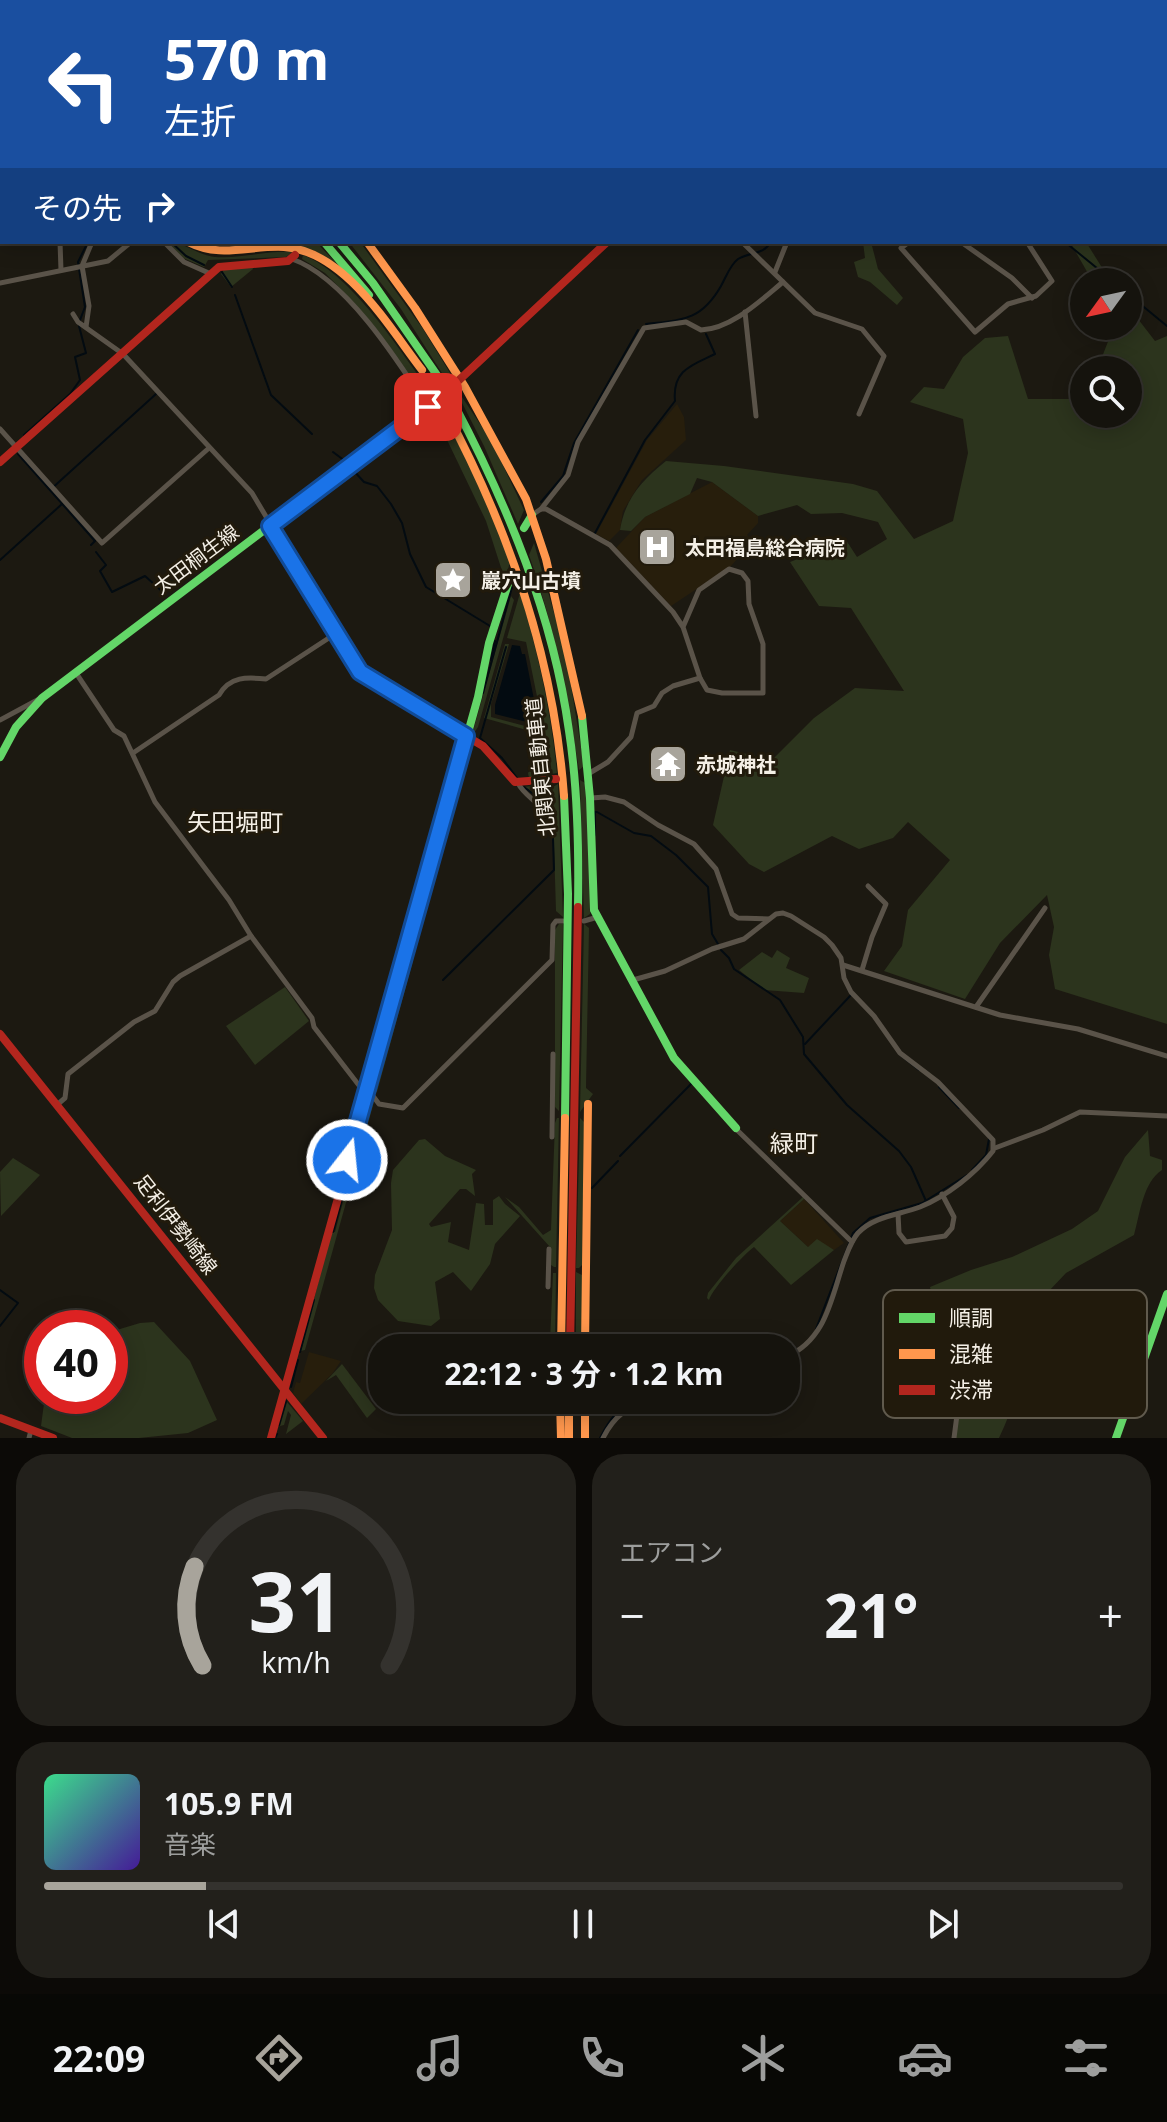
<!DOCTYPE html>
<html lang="ja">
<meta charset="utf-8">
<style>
:root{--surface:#15130d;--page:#22201b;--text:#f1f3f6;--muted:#9d9e9d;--line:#34322e;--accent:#a8a49b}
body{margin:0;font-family:"Open Sans","Noto Sans JP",sans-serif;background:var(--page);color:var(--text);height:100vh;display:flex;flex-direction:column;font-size:30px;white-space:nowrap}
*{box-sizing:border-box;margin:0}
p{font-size:26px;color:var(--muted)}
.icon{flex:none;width:44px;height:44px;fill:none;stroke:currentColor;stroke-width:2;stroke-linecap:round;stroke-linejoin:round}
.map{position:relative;height:1438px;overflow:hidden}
.drawer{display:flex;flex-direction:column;gap:16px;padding:16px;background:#0c0a07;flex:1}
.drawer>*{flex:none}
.top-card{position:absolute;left:0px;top:0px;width:1168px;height:244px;box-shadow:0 4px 20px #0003,0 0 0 2px var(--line);background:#1a4fa0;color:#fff;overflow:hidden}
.needle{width:52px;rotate:237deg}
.fabs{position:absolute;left:1070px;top:268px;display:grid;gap:16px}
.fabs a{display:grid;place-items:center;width:72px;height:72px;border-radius:50%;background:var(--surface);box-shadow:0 4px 20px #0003,0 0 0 2px var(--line);font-size:40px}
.speed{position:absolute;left:24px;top:1310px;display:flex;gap:16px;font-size:40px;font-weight:700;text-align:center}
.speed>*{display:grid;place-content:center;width:104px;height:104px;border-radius:50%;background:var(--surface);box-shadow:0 4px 20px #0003,0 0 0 2px var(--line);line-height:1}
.speed .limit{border:12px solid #d22;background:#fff;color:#111}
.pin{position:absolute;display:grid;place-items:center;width:68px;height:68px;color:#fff;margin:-34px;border-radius:16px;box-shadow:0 4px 12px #0006}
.me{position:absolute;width:88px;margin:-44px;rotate:16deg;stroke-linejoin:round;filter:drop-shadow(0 0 6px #0008)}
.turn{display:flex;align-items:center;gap:28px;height:168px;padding:0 32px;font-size:36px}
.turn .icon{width:104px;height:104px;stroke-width:2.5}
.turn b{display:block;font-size:56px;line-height:68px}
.then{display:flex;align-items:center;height:76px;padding:0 32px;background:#0003;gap:16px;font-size:30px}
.big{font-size:60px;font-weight:700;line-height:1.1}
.drawer .tile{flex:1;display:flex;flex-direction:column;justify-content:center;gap:12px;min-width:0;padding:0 28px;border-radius:32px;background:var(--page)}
.drawer .dial{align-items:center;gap:0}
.dial svg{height:208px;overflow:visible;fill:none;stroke:var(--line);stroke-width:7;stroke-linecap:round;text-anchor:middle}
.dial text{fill:var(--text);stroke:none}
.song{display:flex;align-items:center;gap:24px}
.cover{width:96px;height:96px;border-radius:12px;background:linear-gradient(135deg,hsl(150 70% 55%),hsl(260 70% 35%))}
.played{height:8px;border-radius:4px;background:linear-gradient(90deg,var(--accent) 15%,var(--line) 15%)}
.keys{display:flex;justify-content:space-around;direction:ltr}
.heat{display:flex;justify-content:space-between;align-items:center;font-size:44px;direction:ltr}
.drawer .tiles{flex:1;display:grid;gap:16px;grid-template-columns:1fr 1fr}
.tile:last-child{grid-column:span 2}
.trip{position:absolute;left:368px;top:1334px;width:432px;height:80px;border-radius:32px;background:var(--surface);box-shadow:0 4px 20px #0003,0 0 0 2px var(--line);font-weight:700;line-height:80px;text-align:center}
.tabs{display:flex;height:128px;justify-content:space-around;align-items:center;background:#080805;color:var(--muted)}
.tabs .icon{width:56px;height:56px}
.tabs .active{color:var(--accent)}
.tabs b{font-size:36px;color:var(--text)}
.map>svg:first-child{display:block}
.built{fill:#271e0c}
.green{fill:#2c341d}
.water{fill:#030b11}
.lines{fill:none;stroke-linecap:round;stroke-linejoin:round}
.stream{stroke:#030b11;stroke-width:2}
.street{stroke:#5a5349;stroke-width:5}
.fast{stroke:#63d668;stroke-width:8}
.slow{stroke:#ff974d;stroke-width:8}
.jam{stroke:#b3261e;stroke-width:8}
.fast-bridge{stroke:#63d668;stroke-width:10}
.slow-bridge{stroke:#ff974d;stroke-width:10}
.route-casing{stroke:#114b97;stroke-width:20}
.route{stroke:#1a73e8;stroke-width:14}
.labels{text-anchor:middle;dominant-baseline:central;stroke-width:6;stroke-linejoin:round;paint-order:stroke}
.poi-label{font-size:20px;font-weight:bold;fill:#f4efe6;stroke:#211a0c;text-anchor:start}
.street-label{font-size:20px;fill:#f4efe6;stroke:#211a0c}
.quarter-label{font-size:24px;fill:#f4efe6;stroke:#211a0c}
.key{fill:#211a0c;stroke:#605a4d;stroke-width:2}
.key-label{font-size:22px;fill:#f4efe6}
</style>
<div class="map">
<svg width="1167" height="1438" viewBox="0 0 1167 1438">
<rect width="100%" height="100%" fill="#1c1911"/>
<!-- built -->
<g class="built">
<path d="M677,404L684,417L686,440L642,480L623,511L620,530L609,541L596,534L647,440Z"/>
<path d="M712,482L758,516V523L747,535L753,541L731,566L671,606L616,548L645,517Z"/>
<path d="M804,1199L844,1243L834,1250L828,1247H808L780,1221Z"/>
<path d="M309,1352L341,1361L332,1374L301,1404L293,1393L296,1382L300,1383Z"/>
</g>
<!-- green -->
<g class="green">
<path d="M167,242C186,242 196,255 215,257C241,259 267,250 293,252L286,257L208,260L204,267L183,258Z"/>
<path d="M241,242H316L338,265L313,250L228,248Z"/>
<path d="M349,242H360L423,329L450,373L447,381L401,309Z"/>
<path d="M863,242H871L878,269L903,298L897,305L870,282L858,277L854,262L865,258Z"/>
<path d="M1070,242H1086L1111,282H1093Z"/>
<path d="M303,255C352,274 400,351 431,393L425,394L421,391L340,288L325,273L302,259Z"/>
<path d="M252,265L253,269L231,287L221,274L225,268Z"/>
<path d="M1128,306L1155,341L1167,336V1024L1055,989L1049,955L1054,927L1047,895L1000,943L965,999L884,971L902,946L908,910L950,860L908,822L893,838L859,849L832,836L764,872L749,864L713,825L730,750L772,760L814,718L855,688L904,691L851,608L819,606L790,562L846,540L857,557L887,539L878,522L842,513L811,514L797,505L758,516L712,482L697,478L690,494L645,517L631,531L620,530C625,499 642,480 666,461L724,466L853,484L877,491L914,539L953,521L968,453L963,419L910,402L924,387L944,389L963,357L985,338L1008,336L1028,399H1079L1084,391V414H1128V370H1097L1114,326H1128Z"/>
<path d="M460,394L492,442L524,510L518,524L484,446L460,399L455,396Z"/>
<path d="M439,408L470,465L493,516L510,562L505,580L486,521L436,417Z"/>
<path d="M534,543L566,655L584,766L579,770C568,697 554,625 529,555Z"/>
<path d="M520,593C538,652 551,711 557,773L529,778L528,773L536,762L548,758L544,735L484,718L505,644H509L491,704V717L544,731L526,642L507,638Z"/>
<path d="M511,596L514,600L478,727L472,736L470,731H473Z"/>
<path d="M468,741L472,746L414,953L412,951L435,857L469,747Z"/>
<path d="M580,780L585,783L589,830L590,914L584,918Z"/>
<path d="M550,783L551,788L558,784L563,917L556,911L553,814L556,811L550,812L542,799L524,787Z"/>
<path d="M559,924H563L559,1111L555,1107V930Z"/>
<path d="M584,924L589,928L586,1088L593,1094L580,1112Z"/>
<path d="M777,950L790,958L786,968L809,978L804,993L764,990L739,970L762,952L772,958Z"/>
<path d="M410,957L413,961L377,1092L374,1093Z"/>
<path d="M285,987L309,1021L255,1065L226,1026Z"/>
<path d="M371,1098L374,1102L305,1350L301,1351L331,1232H335L360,1138L357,1136Z"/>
<path d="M557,1118H559L556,1267H554L551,1265L550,1247L505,1197L519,1207L543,1235L551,1230L555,1123Z"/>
<path d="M580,1118L584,1122L582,1265L579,1268H576Z"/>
<path d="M1148,1130L1150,1156L1162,1160V1170C1143,1182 1140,1214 1134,1235L1066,1273L1048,1292L1038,1309H1033L1030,1320L1034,1322C1026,1363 1017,1400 999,1438H955L959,1413L941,1394L965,1364L969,1366L976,1357L978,1346L958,1326L947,1307L934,1302L930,1287L971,1270L1012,1257L1072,1229L1098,1211L1125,1157Z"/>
<path d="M425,1139L445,1156L476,1170L472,1174L475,1196L466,1189H460L429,1224L431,1227L451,1222L448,1242L469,1250L476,1203L484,1204L485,1225H493V1200L499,1196L505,1204L520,1216L495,1244L490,1264L471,1291L453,1272L435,1282L440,1319L431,1326L398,1321L378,1300L374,1288L375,1275L392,1230L391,1183L393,1170L419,1140Z"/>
<path d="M13,1158L40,1175L1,1216L0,1172Z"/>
<path d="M803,1197L804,1199L780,1221L808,1247L817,1239L834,1250L791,1285L754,1247C743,1255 712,1289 709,1300L707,1298L708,1293L736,1258Z"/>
<path d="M576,1272L582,1275V1348H576Z"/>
<path d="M553,1273H556L555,1348H545L550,1342Z"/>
<path d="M154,1322L190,1361L217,1420L188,1433L139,1438H72L41,1426L45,1396H110V1332L140,1323Z"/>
<path d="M342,1364L376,1409L367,1418L336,1375L326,1381Z"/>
<path d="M287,1402L303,1421L286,1434L291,1415L288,1411L284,1425L280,1426Z"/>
</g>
<!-- water -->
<path class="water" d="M512,645L520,646L522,654H525L539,725L495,714V705Z"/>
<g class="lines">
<!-- stream -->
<g class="stream">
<path d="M197,2L198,0"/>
<path d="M876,2L878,0"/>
<path d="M171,242L186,256L204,265"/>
<path d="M1065,242L1114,282"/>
<path d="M222,272L232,287"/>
<path d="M1128,294L1167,326"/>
<path d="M235,295L271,395L312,434"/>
<path d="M80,320L85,307L78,262L88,242"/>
<path d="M646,324C682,320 701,321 721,286C726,277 730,265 738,259C751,251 762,256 771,242"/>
<path d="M24,435L70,394L80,380L75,357L86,353L79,326"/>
<path d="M333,452L345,461"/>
<path d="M18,454L95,541L91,545"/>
<path d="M353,470L364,482L377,486L391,504L402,523L410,554L426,587L490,626"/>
<path d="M50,490L156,394"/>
<path d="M541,502L563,476L574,443L638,330"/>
<path d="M595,533L645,440L675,401C672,370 692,365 715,354L706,334"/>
<path d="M96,552L106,565L100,571L112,592L145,576L165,594"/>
<path d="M0,560L62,504"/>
<path d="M506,647L480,738L502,758L517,778"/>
<path d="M491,660L495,641"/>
<path d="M483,693L512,587"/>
<path d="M524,787L539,798L550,813L556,812"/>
<path d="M595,835V812H597L634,833L651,836L676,855L708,887L712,934L718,944"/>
<path d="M721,950L729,958L734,969L780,1000L803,1037L804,1054L847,1105L899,1151L911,1167L926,1201"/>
<path d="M443,980L554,870L553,838L543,814"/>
<path d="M805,1044L850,996"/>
<path d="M899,1054L919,1070"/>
<path d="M939,1087L959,1108"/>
<path d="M620,1156L692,1083"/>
<path d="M972,1170L986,1155L989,1139"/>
<path d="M592,1188L618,1161"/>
<path d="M333,1232L342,1199"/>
<path d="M0,1290L18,1303L0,1326"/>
<path d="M816,1329L853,1233L870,1218L922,1203L967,1175"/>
<path d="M300,1352L314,1300"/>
<path d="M291,1387L298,1360"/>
<path d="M279,1425L286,1401"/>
<path d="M275,1438L277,1434"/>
<path d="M600,1438C609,1420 619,1405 640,1400"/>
</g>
<!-- street -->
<g class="street">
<path d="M41,0L45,2"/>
<path d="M788,0L790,2"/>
<path d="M1050,0L1051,2"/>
<path d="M90,2L91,0"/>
<path d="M201,2L202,0"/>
<path d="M668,2L669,0"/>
<path d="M930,2L933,0"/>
<path d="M1089,2L1090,0"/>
<path d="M0,56L2,60"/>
<path d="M60,242L61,270"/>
<path d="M164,242L184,262L211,274"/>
<path d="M742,242L815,313L862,329L884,356L859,414"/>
<path d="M909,242L901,248L975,332L1008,304L1036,296L1052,281L1027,242"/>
<path d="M961,242L1012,278L1032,298"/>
<path d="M292,259C344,277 397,359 427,406"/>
<path d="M775,272L787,242"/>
<path d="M0,283L108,261L131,242"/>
<path d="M745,312L756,416"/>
<path d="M73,314L78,322L123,354L252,493L352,661L360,672L379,685"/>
<path d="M86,327L89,306L82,266L92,242"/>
<path d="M0,429L102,543L209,448"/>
<path d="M541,509L568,475L578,442L644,328L686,322L701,330C731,329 760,301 783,282"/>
<path d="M532,515L541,509H546L610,545L673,612L683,627L700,678L707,690L722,693H763V644L749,604L748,581L742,573L729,569L699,590L683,627"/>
<path d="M76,673L114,730L124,736L155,802L229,900L251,936L312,1018L314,1027L361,1088L370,1092L379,1104L403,1108L552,960L553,925L556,921H563"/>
<path d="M0,720L41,698"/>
<path d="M133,753L219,695C230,676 247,677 266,679L335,634"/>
<path d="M588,774L608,762L631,737L637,713L654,706L662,693L673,686L700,678"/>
<path d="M518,783C524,796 540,802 548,817"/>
<path d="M591,798L605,797L624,802L658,825L694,844L716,869L732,914L738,918L769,919"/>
<path d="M584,921L598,917"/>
<path d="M843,965L1000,1015L1078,1029L1167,1056"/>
<path d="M862,970L872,937L886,904L868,886"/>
<path d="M633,980L665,971L712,949L744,939L776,914L783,913L791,916L824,937L832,945L841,958L844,978L851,992L874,1016L900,1053L938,1082L993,1140V1151C975,1174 947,1196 920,1207C899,1215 874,1216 858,1233C851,1241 848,1251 844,1261C831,1299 826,1340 786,1357"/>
<path d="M976,1007L1045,908"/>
<path d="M58,1104L65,1098L68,1074L134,1022L155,1011L173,982L180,976L251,936"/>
<path d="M736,1129L852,1242"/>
<path d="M552,1137L553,1054"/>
<path d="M995,1148L1043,1130L1080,1112L1167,1116"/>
<path d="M898,1214L899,1233L906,1242L945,1236L952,1228L954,1217L942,1194"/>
<path d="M548,1287L549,1249"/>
<path d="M888,1309L952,1342L962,1353L964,1363L938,1394L957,1415L954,1438"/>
<path d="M786,1389L791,1401"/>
<path d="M29,1438L31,1430"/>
<path d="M603,1438C614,1416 628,1406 651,1400"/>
</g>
<!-- fast -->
<g class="fast">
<path d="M287,2L288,0"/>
<path d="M514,2L516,0"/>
<path d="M206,242H224"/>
<path d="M324,242L369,295"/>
<path d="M339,242L373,283L439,378"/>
<path d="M454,404C508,506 553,615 569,731C578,789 579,848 578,907"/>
<path d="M524,528L532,515"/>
<path d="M582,716L590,798L594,910L674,1058L736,1128"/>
<path d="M0,757L16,727L42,698L304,500"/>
<path d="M564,796L568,894L565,1118"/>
<path d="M416,919L478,697L489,643L511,575"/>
<path d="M1116,1438L1167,1294"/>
</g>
<!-- slow -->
<g class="slow">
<path d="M0,2L2,3"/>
<path d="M273,2L274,0"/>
<path d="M188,242C221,259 250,245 284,247C345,251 388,326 422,370"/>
<path d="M367,242L415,308L465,387L526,499L546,559L582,716"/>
<path d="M445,410C510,531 554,658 564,796"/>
<path d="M561,1348L565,1118"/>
<path d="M585,1348L588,1104"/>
<path d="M560,1400L561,1438"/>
<path d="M569,1400V1438"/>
<path d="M585,1400V1438"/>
</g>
<!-- jam -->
<g class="jam">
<path d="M860,2L862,0"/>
<path d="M0,14H2"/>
<path d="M0,462L219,267L288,261L295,255"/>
<path d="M304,500L442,396L607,242"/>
<path d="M379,685L483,746L515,782L556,779"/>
<path d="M0,1034L323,1438"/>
<path d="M570,1348L578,907"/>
<path d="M0,1418L53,1438"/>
<path d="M271,1438L416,919"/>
</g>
<!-- fast-bridge -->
<path class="fast-bridge" d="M439,378L454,404"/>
<!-- slow-bridge -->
<path class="slow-bridge" d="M431,386L445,410"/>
</g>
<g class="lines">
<defs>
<path id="route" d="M347,1160L466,736L360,672L270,526L428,407"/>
</defs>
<!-- route casing -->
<use href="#route" class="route-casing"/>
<!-- route -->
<use href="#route" class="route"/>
</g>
<!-- icons -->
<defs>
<symbol id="hospital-square" viewBox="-11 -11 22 22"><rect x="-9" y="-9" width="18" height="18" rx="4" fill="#a8a49b" stroke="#211a0c"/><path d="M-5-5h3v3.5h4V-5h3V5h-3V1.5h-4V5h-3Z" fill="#fff"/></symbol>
<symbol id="sight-square" viewBox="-11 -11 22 22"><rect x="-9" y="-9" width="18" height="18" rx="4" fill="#a8a49b" stroke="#211a0c"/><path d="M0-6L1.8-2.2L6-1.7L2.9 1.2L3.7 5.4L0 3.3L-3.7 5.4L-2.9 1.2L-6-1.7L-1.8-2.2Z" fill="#fff"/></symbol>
<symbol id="temple-square" viewBox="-11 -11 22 22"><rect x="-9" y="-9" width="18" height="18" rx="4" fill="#a8a49b" stroke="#211a0c"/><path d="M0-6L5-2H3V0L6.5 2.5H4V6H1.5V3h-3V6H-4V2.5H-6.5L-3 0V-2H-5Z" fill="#fff"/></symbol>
</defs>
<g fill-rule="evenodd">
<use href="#hospital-square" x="635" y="525" width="44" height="44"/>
<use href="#sight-square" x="431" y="558" width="44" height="44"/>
<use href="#temple-square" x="646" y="742" width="44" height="44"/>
</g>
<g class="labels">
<!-- poi labels -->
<g class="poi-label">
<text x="685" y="547">太田福島総合病院</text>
<text x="481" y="580">巖穴山古墳</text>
<text x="696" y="764">赤城神社</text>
</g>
<!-- street labels -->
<g class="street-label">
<text transform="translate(196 559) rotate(-37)">太田桐生線</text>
<text transform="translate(540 767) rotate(-96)">北関東自動車道</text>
<text transform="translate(176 1224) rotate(52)">足利伊勢崎線</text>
</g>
<!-- quarter labels -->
<g class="quarter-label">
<text x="235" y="821">矢田堀町</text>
<text x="794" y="1142">緑町</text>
</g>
</g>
<!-- legend -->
<rect x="883" y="1290" width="264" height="128" rx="12" class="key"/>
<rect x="899" y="1313" width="36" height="10" fill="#63d668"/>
<rect x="899" y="1349" width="36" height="10" fill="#ff974d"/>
<rect x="899" y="1385" width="36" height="10" fill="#b3261e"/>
<g class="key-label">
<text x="949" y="1326">順調</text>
<text x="949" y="1362">混雑</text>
<text x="949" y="1398">渋滞</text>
</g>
</svg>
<div class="fabs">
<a><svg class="needle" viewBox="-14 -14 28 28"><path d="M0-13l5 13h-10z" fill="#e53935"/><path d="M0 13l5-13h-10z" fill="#9d9e9d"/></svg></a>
<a><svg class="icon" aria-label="search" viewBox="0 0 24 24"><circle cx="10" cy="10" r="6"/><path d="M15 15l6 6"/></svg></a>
</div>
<div class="speed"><div class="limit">40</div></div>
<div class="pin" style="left:428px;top:407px;background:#d93025"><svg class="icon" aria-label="arrive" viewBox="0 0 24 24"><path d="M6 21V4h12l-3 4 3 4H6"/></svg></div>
<svg class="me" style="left:347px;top:1160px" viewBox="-20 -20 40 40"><circle r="17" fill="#1a73e8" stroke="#fff" stroke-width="3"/><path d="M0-11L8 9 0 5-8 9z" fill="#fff"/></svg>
<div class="trip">22:12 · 3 分 · 1.2 km</div>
<div class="top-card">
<div class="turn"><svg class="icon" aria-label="left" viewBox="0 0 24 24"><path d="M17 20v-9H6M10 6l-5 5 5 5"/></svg><div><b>570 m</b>左折</div></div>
<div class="then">その先<svg class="icon" aria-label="right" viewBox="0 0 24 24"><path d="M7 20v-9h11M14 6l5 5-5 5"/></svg></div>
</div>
</div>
<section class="drawer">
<div class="tiles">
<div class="tile dial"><svg viewBox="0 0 100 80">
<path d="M14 69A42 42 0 1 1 86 69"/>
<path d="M14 69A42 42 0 0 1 11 31" stroke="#a8a49b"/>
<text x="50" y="56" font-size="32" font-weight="700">31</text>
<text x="50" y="72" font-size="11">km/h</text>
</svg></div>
<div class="tile"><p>エアコン</p>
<div class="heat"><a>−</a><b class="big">21°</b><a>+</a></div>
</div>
<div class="tile">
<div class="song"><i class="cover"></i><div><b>105.9 FM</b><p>音楽</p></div></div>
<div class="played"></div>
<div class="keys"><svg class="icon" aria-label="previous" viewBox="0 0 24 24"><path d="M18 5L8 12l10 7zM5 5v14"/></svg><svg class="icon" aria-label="pause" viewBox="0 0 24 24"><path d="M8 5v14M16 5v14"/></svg><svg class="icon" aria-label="next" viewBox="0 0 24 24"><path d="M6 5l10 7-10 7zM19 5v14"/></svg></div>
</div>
</div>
</section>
<nav class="tabs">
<b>22:09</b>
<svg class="icon active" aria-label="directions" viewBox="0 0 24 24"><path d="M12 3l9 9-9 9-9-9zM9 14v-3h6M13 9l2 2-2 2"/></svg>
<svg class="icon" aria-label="music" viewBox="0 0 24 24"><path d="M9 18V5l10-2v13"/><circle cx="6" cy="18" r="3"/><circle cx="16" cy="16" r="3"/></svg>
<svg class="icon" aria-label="phone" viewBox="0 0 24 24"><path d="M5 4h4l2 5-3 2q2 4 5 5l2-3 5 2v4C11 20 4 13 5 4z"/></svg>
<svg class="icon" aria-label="climate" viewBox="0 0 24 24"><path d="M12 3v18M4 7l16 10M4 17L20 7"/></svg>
<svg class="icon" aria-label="car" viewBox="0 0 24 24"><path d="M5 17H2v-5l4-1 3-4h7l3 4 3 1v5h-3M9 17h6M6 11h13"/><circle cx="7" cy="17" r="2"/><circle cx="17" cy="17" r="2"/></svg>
<svg class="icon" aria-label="filters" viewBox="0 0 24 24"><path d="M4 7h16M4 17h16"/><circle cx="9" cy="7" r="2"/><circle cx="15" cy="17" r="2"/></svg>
</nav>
